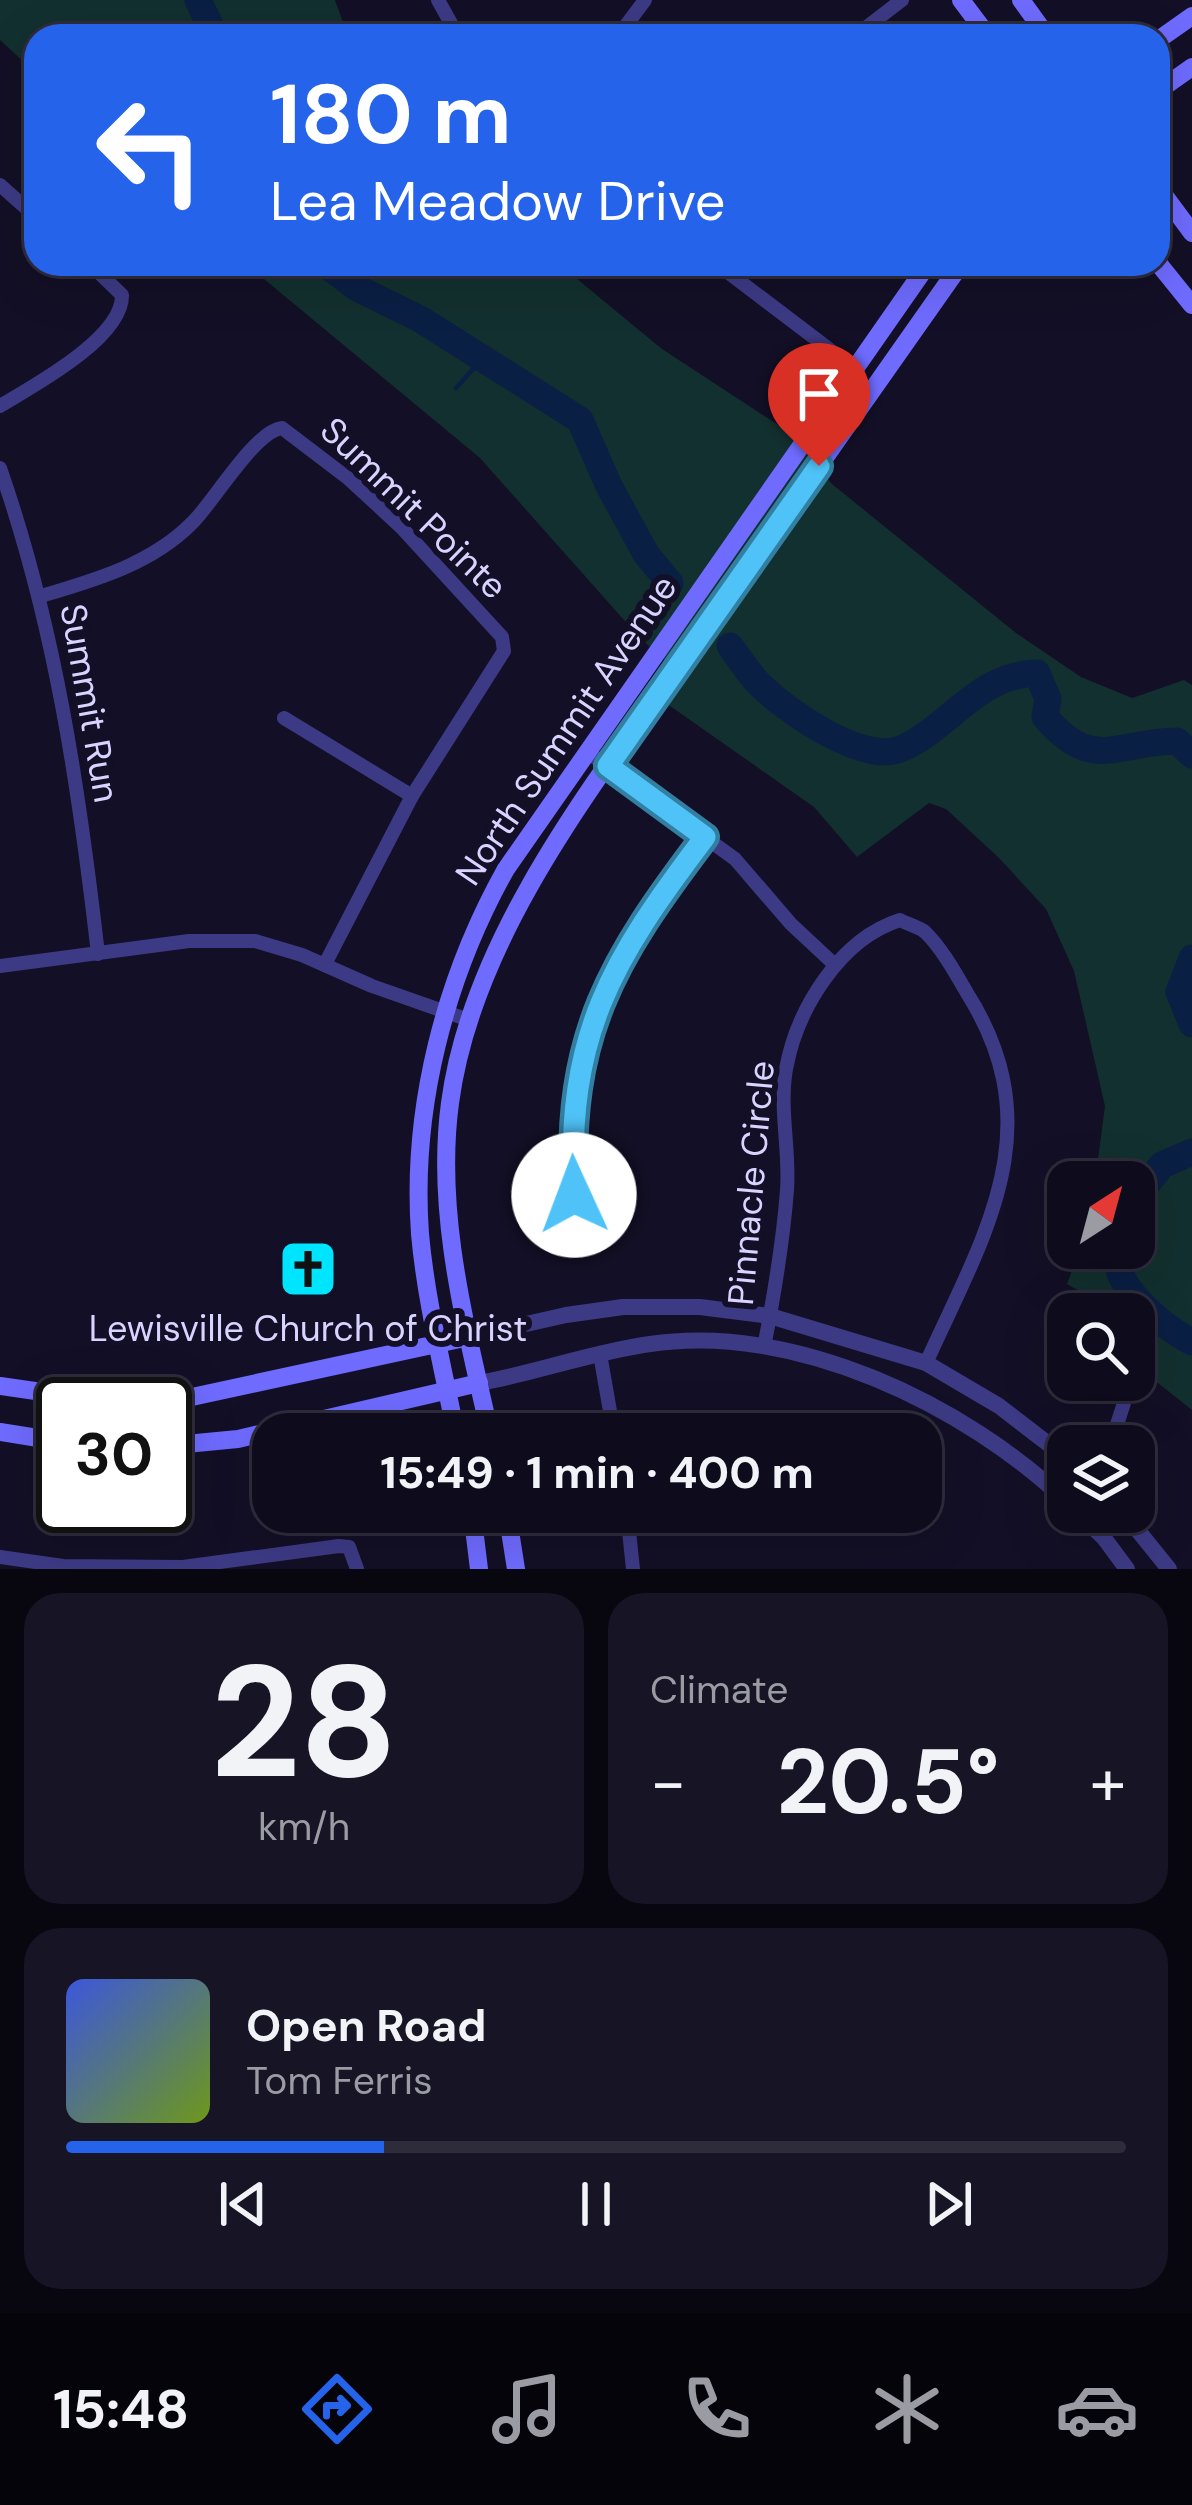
<!DOCTYPE html>
<meta charset="utf-8">
<style>
:root{--surface:#0e0b1c;--page:#171425;--text:#f1f3f6;--muted:#9b9ba3;--line:#2e2b3b;--accent:#2563eb}
body{margin:0;font-family:"DM Sans",sans-serif;background:var(--page);color:var(--text);height:100vh;display:flex;flex-direction:column;font-size:45px;white-space:nowrap}
*{box-sizing:border-box;margin:0}
p{font-size:39px;color:var(--muted)}
.icon{flex:none;width:66px;height:66px;fill:none;stroke:currentColor;stroke-width:2;stroke-linecap:round;stroke-linejoin:round}
.map{position:relative;height:1569px;overflow:hidden}
.drawer{display:flex;flex-direction:column;gap:24px;padding:24px;background:#08060f;flex:1}
.drawer>*{flex:none}
.banner{position:absolute;left:24px;top:24px;width:1146px;height:252px;border-radius:36px;box-shadow:0 12px 48px #0002,0 0 0 3px var(--line);background:#2563eb;color:#fff;overflow:hidden}
.needle{width:78px;rotate:36deg}
.controls{position:absolute;left:1047px;top:1161px;display:grid;gap:24px}
.controls a{display:grid;place-items:center;width:108px;height:108px;border-radius:24px;background:var(--surface);box-shadow:0 12px 48px #0002,0 0 0 3px var(--line);font-size:60px}
.speed{position:absolute;left:36px;top:1377px;display:flex;gap:24px;font-size:60px;font-weight:700;text-align:center}
.speed>*{display:grid;place-content:center;width:156px;height:156px;border-radius:50%;background:var(--surface);box-shadow:0 12px 48px #0002,0 0 0 3px var(--line);line-height:1}
.speed .limit{border:6px solid #111;border-radius:18px;background:#fff;color:#111}
.pin{position:absolute;display:grid;place-items:center;width:102px;height:102px;color:#fff;margin:-123px -51px;border-radius:50% 50% 50% 0;rotate:-45deg;box-shadow:0 0 12px #0007}
.pin .icon{rotate:45deg}
.me{position:absolute;width:132px;margin:-66px;rotate:358deg;stroke-linejoin:round;filter:drop-shadow(0 0 9px #0008)}
.turn{display:flex;align-items:center;gap:42px;height:252px;padding:0 48px;font-size:54px}
.turn .icon{width:156px;height:156px;stroke-width:2.5}
.turn b{display:block;font-size:84px;line-height:102px}
.big{font-size:90px;font-weight:700;line-height:1.1}
.drawer .widget{flex:1;display:flex;flex-direction:column;justify-content:center;gap:18px;min-width:0;padding:0 42px;border-radius:36px;background:var(--page)}
.drawer .dial{align-items:center;gap:0}
.dial b{font-size:156px;line-height:1}
.song{display:flex;align-items:center;gap:36px}
.cover{width:144px;height:144px;border-radius:18px;background:linear-gradient(135deg,hsl(230 70% 55%),hsl(80 70% 35%))}
.played{height:12px;border-radius:6px;background:linear-gradient(90deg,var(--accent) 30%,var(--line) 30%)}
.keys{display:flex;justify-content:space-around;direction:ltr}
.heat{display:flex;justify-content:space-between;align-items:center;font-size:66px;direction:ltr}
.drawer .tiles{flex:1;display:grid;gap:24px;grid-template-columns:1fr 1fr}
.widget:last-child{grid-column:span 2}
.trip{position:absolute;left:252px;top:1413px;width:690px;height:120px;border-radius:36px;background:var(--surface);box-shadow:0 12px 48px #0002,0 0 0 3px var(--line);font-weight:700;line-height:120px;text-align:center}
.dock{display:flex;height:192px;justify-content:space-around;align-items:center;background:#06040b;color:var(--muted)}
.dock .icon{width:84px;height:84px}
.dock .on{color:var(--accent)}
.dock b{font-size:54px;color:var(--text)}
.map>svg:first-child{display:block}
.green{fill:#12302f}
.lines{fill:none;stroke-linecap:round;stroke-linejoin:round}
.stream{stroke:#0a1f44;stroke-width:4.5}
.river{stroke:#0a1f44;stroke-width:27}
.minor{stroke:#3d3a85;stroke-width:14}
.tertiary{stroke:#3d3a85;stroke-width:16}
.secondary{stroke:#6f6bff;stroke-width:18}
.route-casing{stroke:#337fa1;stroke-width:30}
.route{stroke:#4fc3f7;stroke-width:21}
.labels{text-anchor:middle;dominant-baseline:central;stroke-width:12;stroke-linejoin:round;paint-order:stroke}
.street-label{font-size:36px;fill:#d9d4ff;stroke:#130f26}
.poi-label{font-size:36px;fill:#d9d4ff;stroke:#130f26}
</style>
<div class="map">
<svg width="1192" height="1569" viewBox="0 0 1192 1569">
<rect width="100%" height="100%" fill="#130f26"/>
<!-- green -->
<g class="green">
<path d="M0,0H335L348,36H36V73L0,40Z"/>
<path d="M246,264H559L662,349L789,432L832,484L1016,633L1081,677L1132,698L1184,680L1192,685V1410L1134,1364V1314H1093L1081,1292L1067,1284L1080,1248H1134V1182H1095L1105,1106L1074,971L1046,909L999,858L946,809L929,803L857,857L814,807L663,701L681,675L640,638L480,458Z"/>
</g>
<g class="lines">
<!-- stream -->
<path class="stream" d="M456,388L483,358"/>
<!-- river -->
<g class="river">
<path d="M198,0L215,36"/>
<path d="M325,264L357,288L420,319L580,420L609,486L646,554L670,583"/>
<path d="M730,646C739,658 748,672 758,683C785,710 865,767 903,748C952,725 977,675 1037,673L1048,699L1045,717C1093,773 1115,742 1177,741L1192,755"/>
<path d="M1192,958L1179,992L1192,1024"/>
<path d="M1134,1200L1162,1165L1192,1152"/>
<path d="M1118,1248C1108,1284 1164,1328 1192,1342"/>
</g>
<!-- minor -->
<g class="minor">
<path d="M438,0L458,36"/>
<path d="M618,36L645,0"/>
<path d="M855,36L902,0"/>
<path d="M0,185L36,217"/>
<path d="M717,264L854,368"/>
<path d="M0,406C33,386 123,338 122,295L90,264"/>
<path d="M0,468C55,626 79,788 98,954"/>
<path d="M41,596C95,580 152,564 193,522C214,501 255,431 282,428L349,479L401,527L502,637L504,651L412,796L325,964"/>
<path d="M284,718L412,796"/>
<path d="M586,751L735,859L791,924L835,965"/>
<path d="M0,966L189,941H255L302,955L372,986L469,1020"/>
<path d="M579,1247C573,1186 566,1123 580,1062C599,978 654,904 705,837"/>
<path d="M764,1347C774,1296 783,1242 787,1190C790,1150 779,1109 786,1069C797,1009 840,939 900,920C907,924 919,927 925,932C941,947 956,974 967,993C1053,1129 984,1235 926,1363"/>
<path d="M600,1354L614,1434"/>
<path d="M1110,1446L1124,1403"/>
<path d="M627,1512L633,1569"/>
<path d="M0,1557L63,1566L183,1567L339,1546L349,1547L357,1569"/>
</g>
<!-- tertiary -->
<g class="tertiary">
<path d="M469,1337L566,1315L623,1307H700L770,1316L926,1363L999,1406L1068,1459"/>
<path d="M479,1383C536,1373 592,1352 650,1344C794,1322 966,1405 1068,1503"/>
<path d="M1077,1512L1104,1538L1127,1569"/>
<path d="M1123,1512L1169,1569"/>
</g>
<!-- secondary -->
<g class="secondary">
<path d="M961,0L988,36"/>
<path d="M1021,0L1047,36"/>
<path d="M1158,40L1192,16"/>
<path d="M1158,91L1192,67"/>
<path d="M1158,187L1192,233"/>
<path d="M1158,263L1192,305"/>
<path d="M0,1386L91,1399L178,1400L469,1337"/>
<path d="M0,1432L63,1442"/>
<path d="M456,1434C443,1368 426,1301 420,1234C411,1108 445,978 506,869L928,264"/>
<path d="M490,1434C466,1326 435,1214 450,1103C473,929 607,767 705,628C790,506 876,385 961,264"/>
<path d="M165,1446L238,1439L479,1383"/>
<path d="M472,1512L479,1569"/>
<path d="M507,1512L516,1569"/>
</g>
</g>
<g class="lines">
<defs>
<path id="route" d="M574,1195C566,1035 611,961 705,837L608,766L819,466"/>
</defs>
<!-- route casing -->
<use href="#route" class="route-casing"/>
<!-- route -->
<use href="#route" class="route"/>
</g>
<!-- icons -->
<defs>
<symbol id="church-square" viewBox="-11 -11 22 22"><rect x="-9" y="-9" width="18" height="18" rx="4" fill="#00e5ff" stroke="#130f26"/><path d="M-1.2-6h2.4v3.5h3.3v2.4h-3.3V6h-2.4V-.1h-3.3v-2.4h3.3Z" fill="#111"/></symbol>
</defs>
<g fill-rule="evenodd">
<use href="#church-square" x="275" y="1236" width="66" height="66"/>
</g>
<g class="labels">
<!-- street labels -->
<g class="street-label">
<text transform="translate(414 508) rotate(44)">Summit Pointe</text>
<text transform="translate(90 703) rotate(80)">Summit Run</text>
<text transform="translate(566 730) rotate(-56)">North Summit Avenue</text>
<text transform="translate(751 1183) rotate(-85)">Pinnacle Circle</text>
</g>
<!-- poi labels -->
<g class="poi-label">
<text x="308" y="1328">Lewisville Church of Christ</text>
</g>
</g>
</svg>
<div class="controls">
<a><svg class="needle" viewBox="-14 -14 28 28"><path d="M0-13l5 13h-10z" fill="#e53935"/><path d="M0 13l5-13h-10z" fill="#9b9ba3"/></svg></a>
<a><svg class="icon" aria-label="search" viewBox="0 0 24 24"><circle cx="10" cy="10" r="6"/><path d="M15 15l6 6"/></svg></a>
<a><svg class="icon" aria-label="layers" viewBox="0 0 24 24"><path d="M12 4l9 5-9 5-9-5zM3 14l9 5 9-5"/></svg></a>
</div>
<div class="speed"><div class="limit">30</div></div>
<div class="pin" style="left:819px;top:466px;background:#d93025"><svg class="icon" aria-label="arrive" viewBox="0 0 24 24"><path d="M6 21V4h12l-3 4 3 4H6"/></svg></div>
<svg class="me" style="left:574px;top:1195px" viewBox="-20 -20 40 40"><circle r="19" fill="#fff"/><path d="M0-13L10 11 0 6-10 11z" fill="#4fc3f7"/></svg>
<div class="trip">15:49 · 1 min · 400 m</div>
<div class="banner">
<div class="turn"><svg class="icon" aria-label="left" viewBox="0 0 24 24"><path d="M17 20v-9H6M10 6l-5 5 5 5"/></svg><div><b>180 m</b>Lea Meadow Drive</div></div>
</div>
</div>
<section class="drawer">
<div class="tiles">
<div class="widget dial"><b>28</b><p>km/h</p></div>
<div class="widget"><p>Climate</p>
<div class="heat"><a>−</a><b class="big">20.5°</b><a>+</a></div>
</div>
<div class="widget">
<div class="song"><i class="cover"></i><div><b>Open Road</b><p>Tom Ferris</p></div></div>
<div class="played"></div>
<div class="keys"><svg class="icon" aria-label="previous" viewBox="0 0 24 24"><path d="M18 5L8 12l10 7zM5 5v14"/></svg><svg class="icon" aria-label="pause" viewBox="0 0 24 24"><path d="M8 5v14M16 5v14"/></svg><svg class="icon" aria-label="next" viewBox="0 0 24 24"><path d="M6 5l10 7-10 7zM19 5v14"/></svg></div>
</div>
</div>
</section>
<nav class="dock">
<b>15:48</b>
<svg class="icon on" aria-label="directions" viewBox="0 0 24 24"><path d="M12 3l9 9-9 9-9-9zM9 14v-3h6M13 9l2 2-2 2"/></svg>
<svg class="icon" aria-label="music" viewBox="0 0 24 24"><path d="M9 18V5l10-2v13"/><circle cx="6" cy="18" r="3"/><circle cx="16" cy="16" r="3"/></svg>
<svg class="icon" aria-label="phone" viewBox="0 0 24 24"><path d="M5 4h4l2 5-3 2q2 4 5 5l2-3 5 2v4C11 20 4 13 5 4z"/></svg>
<svg class="icon" aria-label="climate" viewBox="0 0 24 24"><path d="M12 3v18M4 7l16 10M4 17L20 7"/></svg>
<svg class="icon" aria-label="car" viewBox="0 0 24 24"><path d="M5 17H2v-5l4-1 3-4h7l3 4 3 1v5h-3M9 17h6M6 11h13"/><circle cx="7" cy="17" r="2"/><circle cx="17" cy="17" r="2"/></svg>
</nav>
